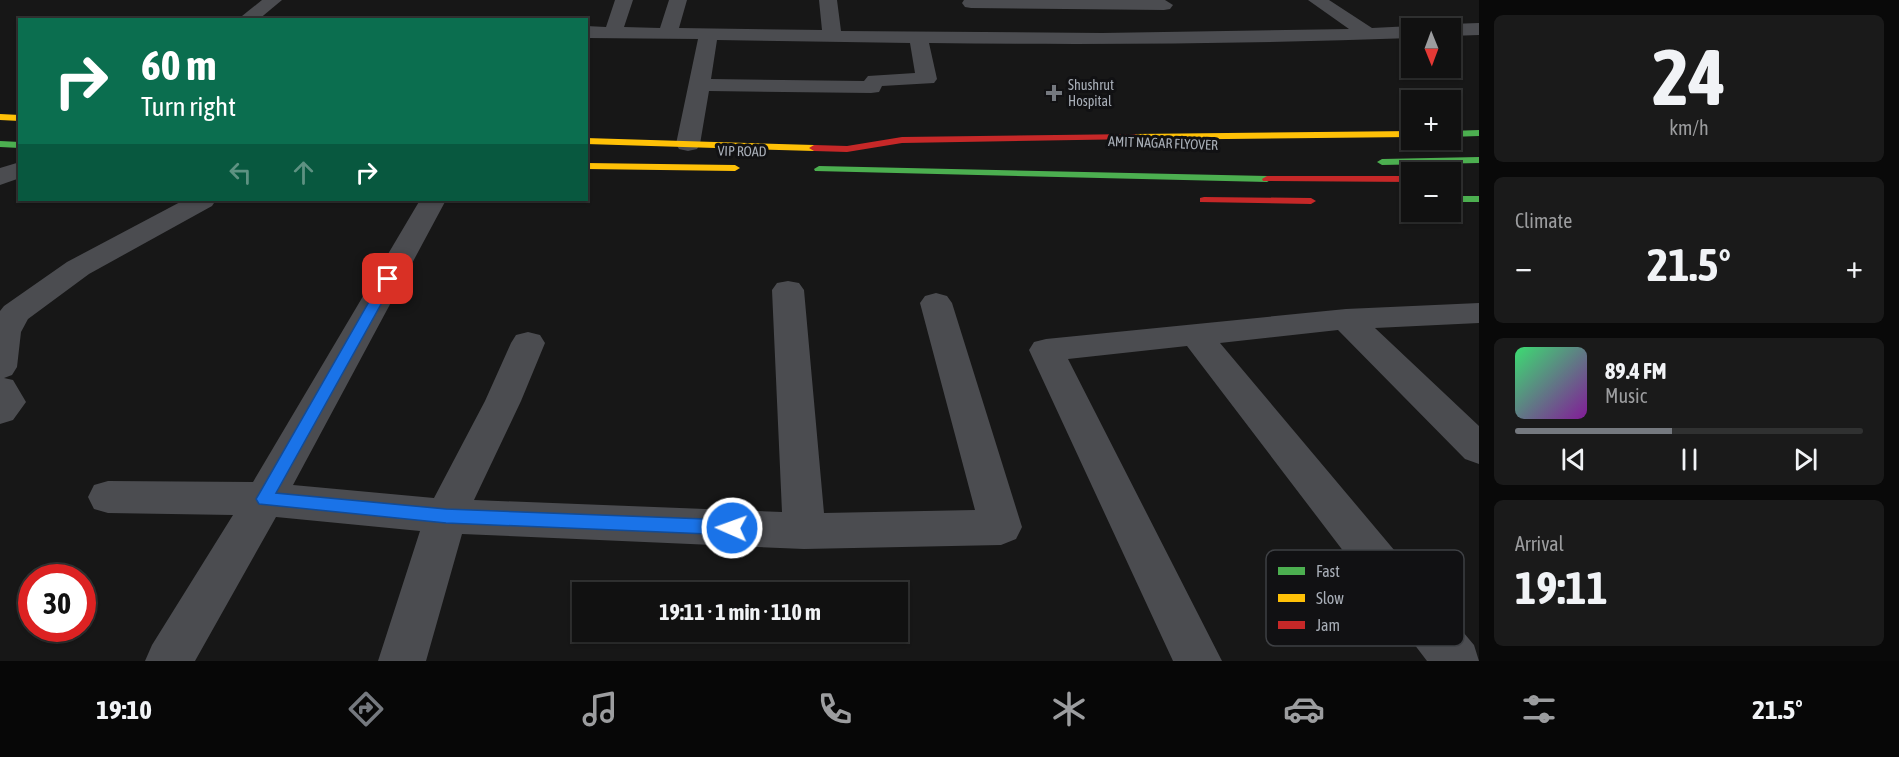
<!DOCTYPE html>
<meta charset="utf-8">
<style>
:root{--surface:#111;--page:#1a1a1a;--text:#f1f3f6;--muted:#9c9d9f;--line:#303131;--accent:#75797f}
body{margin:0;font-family:"Asap Condensed",sans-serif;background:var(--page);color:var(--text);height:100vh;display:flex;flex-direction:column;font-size:22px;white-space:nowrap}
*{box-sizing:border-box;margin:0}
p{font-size:20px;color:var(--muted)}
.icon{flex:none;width:33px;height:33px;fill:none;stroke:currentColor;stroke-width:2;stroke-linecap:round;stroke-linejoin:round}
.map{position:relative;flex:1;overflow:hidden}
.sheet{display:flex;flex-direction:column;gap:15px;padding:15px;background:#090909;width:420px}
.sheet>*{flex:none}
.guide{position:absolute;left:18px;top:18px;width:570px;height:183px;border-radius:0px;box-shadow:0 2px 4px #0004,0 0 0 2px var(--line);background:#0b6e4f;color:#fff;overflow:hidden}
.needle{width:39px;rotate:179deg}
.buttons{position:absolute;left:1401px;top:18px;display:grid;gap:12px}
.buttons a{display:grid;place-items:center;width:60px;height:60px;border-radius:0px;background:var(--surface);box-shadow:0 2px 4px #0004,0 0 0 2px var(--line);font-size:30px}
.speed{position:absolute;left:18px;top:564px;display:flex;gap:12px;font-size:30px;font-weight:700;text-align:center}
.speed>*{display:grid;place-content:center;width:78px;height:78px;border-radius:50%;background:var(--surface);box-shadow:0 2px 4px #0004,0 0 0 2px var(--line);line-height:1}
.speed .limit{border:9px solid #d22;background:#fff;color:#111}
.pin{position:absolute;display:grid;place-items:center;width:51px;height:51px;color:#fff;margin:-26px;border-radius:12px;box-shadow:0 3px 9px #0006}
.me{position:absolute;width:66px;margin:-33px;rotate:272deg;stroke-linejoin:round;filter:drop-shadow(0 0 4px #0008)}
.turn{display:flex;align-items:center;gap:21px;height:126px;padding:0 24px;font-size:27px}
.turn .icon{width:78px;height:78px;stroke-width:2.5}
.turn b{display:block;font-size:42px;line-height:51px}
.lanes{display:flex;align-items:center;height:57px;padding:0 24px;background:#0003;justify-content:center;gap:30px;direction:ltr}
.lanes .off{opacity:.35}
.big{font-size:45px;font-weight:700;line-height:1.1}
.sheet .tile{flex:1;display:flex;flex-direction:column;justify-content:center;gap:9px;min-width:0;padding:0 21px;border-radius:9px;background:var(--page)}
.sheet .dial{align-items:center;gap:0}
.dial b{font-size:78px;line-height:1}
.song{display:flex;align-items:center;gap:18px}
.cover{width:72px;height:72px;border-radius:9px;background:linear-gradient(135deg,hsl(140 70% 55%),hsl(290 70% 35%))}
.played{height:6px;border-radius:3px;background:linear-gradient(90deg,var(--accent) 45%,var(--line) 45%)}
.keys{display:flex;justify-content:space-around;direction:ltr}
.heat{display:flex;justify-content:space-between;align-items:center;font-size:33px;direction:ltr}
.trip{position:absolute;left:572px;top:582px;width:336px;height:60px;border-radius:0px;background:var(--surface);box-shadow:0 2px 4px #0004,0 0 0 2px var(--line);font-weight:700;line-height:60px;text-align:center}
.menu{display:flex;height:96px;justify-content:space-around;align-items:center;background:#070707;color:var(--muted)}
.menu .icon{width:42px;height:42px}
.menu .active{color:var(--accent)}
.menu b{font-size:27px;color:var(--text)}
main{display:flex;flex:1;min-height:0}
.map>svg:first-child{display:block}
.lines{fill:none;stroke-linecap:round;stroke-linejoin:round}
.street{fill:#4b4c50;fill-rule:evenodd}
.fast{fill:#4caf50;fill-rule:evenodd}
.slow{fill:#ffc107;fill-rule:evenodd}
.jam{fill:#c62828;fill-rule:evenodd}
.route{fill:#1a73e8;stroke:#114b97;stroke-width:1.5}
.poi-dot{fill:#75797f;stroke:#111113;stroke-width:2}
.labels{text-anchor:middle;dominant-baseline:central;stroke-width:6;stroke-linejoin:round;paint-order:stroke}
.far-poi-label{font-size:14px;fill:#a8aeb7;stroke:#111113;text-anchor:start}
.far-street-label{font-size:14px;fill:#a8aeb7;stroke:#111113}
.key{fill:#111113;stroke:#3e4044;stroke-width:1.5}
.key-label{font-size:16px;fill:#a8aeb7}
</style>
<main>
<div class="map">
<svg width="1479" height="661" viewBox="0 0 1479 661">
<rect width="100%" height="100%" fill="#171717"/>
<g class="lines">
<!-- street -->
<g class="street">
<path d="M262,0H282L258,20H237Z"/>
<path d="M615,0H633L624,27L660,28L669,0H687L679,28L822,30L819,0H837L841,31L1102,33L1349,29L1308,0H1329L1372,28L1412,26L1419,28H1412V38C1251,44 1090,45 929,43L937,79L934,83L882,86L879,92L871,93L709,91L700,144L697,149L688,151L679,149L676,144L698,39L586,38V26L606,27ZM717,40L910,43L915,73L868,76L864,81L711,79Z"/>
<path d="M964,0H1165L1173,5L1170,9L1164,10L971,8L965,7L962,3Z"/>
<path d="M1479,23V35L1450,36V28H1442L1450,24Z"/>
<path d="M20,162V178L0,185V168Z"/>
<path d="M184,200H216L212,206L89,274L28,319L21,332L17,367L12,375L4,378L13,380L26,402L13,420L0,424V311L4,306L67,262Z"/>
<path d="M420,200H446L293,485L434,498L485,401L511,343L516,335L528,332L540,335L545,343L521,401L474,500L782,512L772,290L777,283L788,281L799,283L804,290L824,513L975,510L920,303L925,296L936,293L947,296L952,303L1022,527L1016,539L1001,545L804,549L462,534L426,661H378L420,531L276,517L195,661H145L152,645L233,515L108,513L94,509L88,497L94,485L108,481L253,482Z"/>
<path d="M1479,303V323L1375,328L1479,426V464L1465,459L1338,330L1220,343L1474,645L1479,661H1427L1187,346L1068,359L1222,661H1173L1029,350L1034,342L1046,339L1346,309Z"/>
</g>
<!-- fast -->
<g class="fast">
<path d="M1479,130V136L1450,137V131Z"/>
<path d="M0,141L20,142V148L0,147Z"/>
<path d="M1479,157V163L1382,165L1377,162L1382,159Z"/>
<path d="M819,166L1267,176L1272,179L1267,182L815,171L814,169Z"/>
<rect x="1450" y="196" width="29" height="6"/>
</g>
<!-- slow -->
<g class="slow">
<path d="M0,114L20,115V121L0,120Z"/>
<path d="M1412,131V137L1135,140L1130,137L1135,134Z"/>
<path d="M586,138L814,145L819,148L814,151L586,144Z"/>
<path d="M586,163L735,165L740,168L735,171L586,169Z"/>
</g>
<!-- jam -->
<g class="jam">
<path d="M1135,134L1140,137L1138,139L902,143L847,152L814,151L809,148L814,145L847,146L902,137Z"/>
<path d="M1267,176H1412V182L1263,181L1262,179Z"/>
<path d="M1204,197L1311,198L1316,201L1311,204L1200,202V198Z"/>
</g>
</g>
<!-- route -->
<path class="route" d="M388,276L395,279L276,493L446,509L732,520L739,522L741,528L739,533L732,535L446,523L259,504L256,499L259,494L382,279Z"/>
<!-- markers -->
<path class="poi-dot" d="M1051 84h6v6h6v6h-6v6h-6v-6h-6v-6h6z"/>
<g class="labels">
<!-- far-poi labels -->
<g class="far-poi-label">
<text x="1068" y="85">Shushrut<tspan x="1068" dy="16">Hospital</tspan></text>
</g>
<!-- far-street labels -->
<g class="far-street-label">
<text transform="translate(1163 143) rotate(2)">AMIT NAGAR FLYOVER</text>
<text transform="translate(742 151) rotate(1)">VIP ROAD</text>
</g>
</g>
<!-- legend -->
<rect x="1266" y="550" width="198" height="96" rx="9" class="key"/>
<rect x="1278" y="567" width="27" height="8" fill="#4caf50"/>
<rect x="1278" y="594" width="27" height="8" fill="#ffc107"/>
<rect x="1278" y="621" width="27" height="8" fill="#c62828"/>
<g class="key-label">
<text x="1316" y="577">Fast</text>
<text x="1316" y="604">Slow</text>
<text x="1316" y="631">Jam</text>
</g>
</svg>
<div class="buttons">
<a><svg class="needle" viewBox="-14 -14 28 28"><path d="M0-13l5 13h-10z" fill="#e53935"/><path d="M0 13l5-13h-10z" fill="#9c9d9f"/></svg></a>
<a>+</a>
<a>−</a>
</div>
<div class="speed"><div class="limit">30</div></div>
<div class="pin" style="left:388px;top:279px;background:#d93025"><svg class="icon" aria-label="arrive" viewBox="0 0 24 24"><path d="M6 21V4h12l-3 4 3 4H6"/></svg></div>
<svg class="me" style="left:732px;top:528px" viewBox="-20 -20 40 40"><circle r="17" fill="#1a73e8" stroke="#fff" stroke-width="3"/><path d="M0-11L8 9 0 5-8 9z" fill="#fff"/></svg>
<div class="trip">19:11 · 1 min · 110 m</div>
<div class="guide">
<div class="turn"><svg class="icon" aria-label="right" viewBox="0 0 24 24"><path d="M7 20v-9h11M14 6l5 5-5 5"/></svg><div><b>60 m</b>Turn right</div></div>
<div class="lanes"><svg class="icon off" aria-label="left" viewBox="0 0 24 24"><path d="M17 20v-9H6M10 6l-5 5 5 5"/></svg><svg class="icon off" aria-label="ahead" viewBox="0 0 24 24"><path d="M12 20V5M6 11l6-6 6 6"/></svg><svg class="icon" aria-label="right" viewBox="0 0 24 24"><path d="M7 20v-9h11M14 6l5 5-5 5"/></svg></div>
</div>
</div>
<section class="sheet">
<div class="tile dial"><b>24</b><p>km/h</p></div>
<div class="tile"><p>Climate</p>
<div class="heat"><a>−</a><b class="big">21.5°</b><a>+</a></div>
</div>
<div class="tile">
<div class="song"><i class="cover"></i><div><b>89.4 FM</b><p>Music</p></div></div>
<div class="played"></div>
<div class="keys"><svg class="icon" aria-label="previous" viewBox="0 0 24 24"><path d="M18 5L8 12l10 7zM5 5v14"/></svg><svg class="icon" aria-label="pause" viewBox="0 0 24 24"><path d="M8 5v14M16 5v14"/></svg><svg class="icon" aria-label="next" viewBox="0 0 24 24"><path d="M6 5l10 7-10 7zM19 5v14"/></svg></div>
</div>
<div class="tile"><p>Arrival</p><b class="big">19:11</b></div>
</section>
</main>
<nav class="menu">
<b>19:10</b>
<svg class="icon active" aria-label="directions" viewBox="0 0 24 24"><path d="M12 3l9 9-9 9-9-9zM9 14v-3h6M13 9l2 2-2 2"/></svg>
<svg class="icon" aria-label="music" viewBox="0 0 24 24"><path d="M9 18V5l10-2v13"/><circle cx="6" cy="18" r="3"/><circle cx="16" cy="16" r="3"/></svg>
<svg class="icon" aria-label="phone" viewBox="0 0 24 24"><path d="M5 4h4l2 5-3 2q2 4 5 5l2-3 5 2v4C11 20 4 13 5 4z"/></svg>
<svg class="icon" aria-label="climate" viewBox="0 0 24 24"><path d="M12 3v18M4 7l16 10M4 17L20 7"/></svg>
<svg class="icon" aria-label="car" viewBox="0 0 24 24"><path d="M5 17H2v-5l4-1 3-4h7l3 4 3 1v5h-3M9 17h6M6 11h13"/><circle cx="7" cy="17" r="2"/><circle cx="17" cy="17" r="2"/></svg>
<svg class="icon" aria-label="filters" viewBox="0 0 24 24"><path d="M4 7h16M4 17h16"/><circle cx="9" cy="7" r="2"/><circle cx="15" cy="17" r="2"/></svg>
<b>21.5°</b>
</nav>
